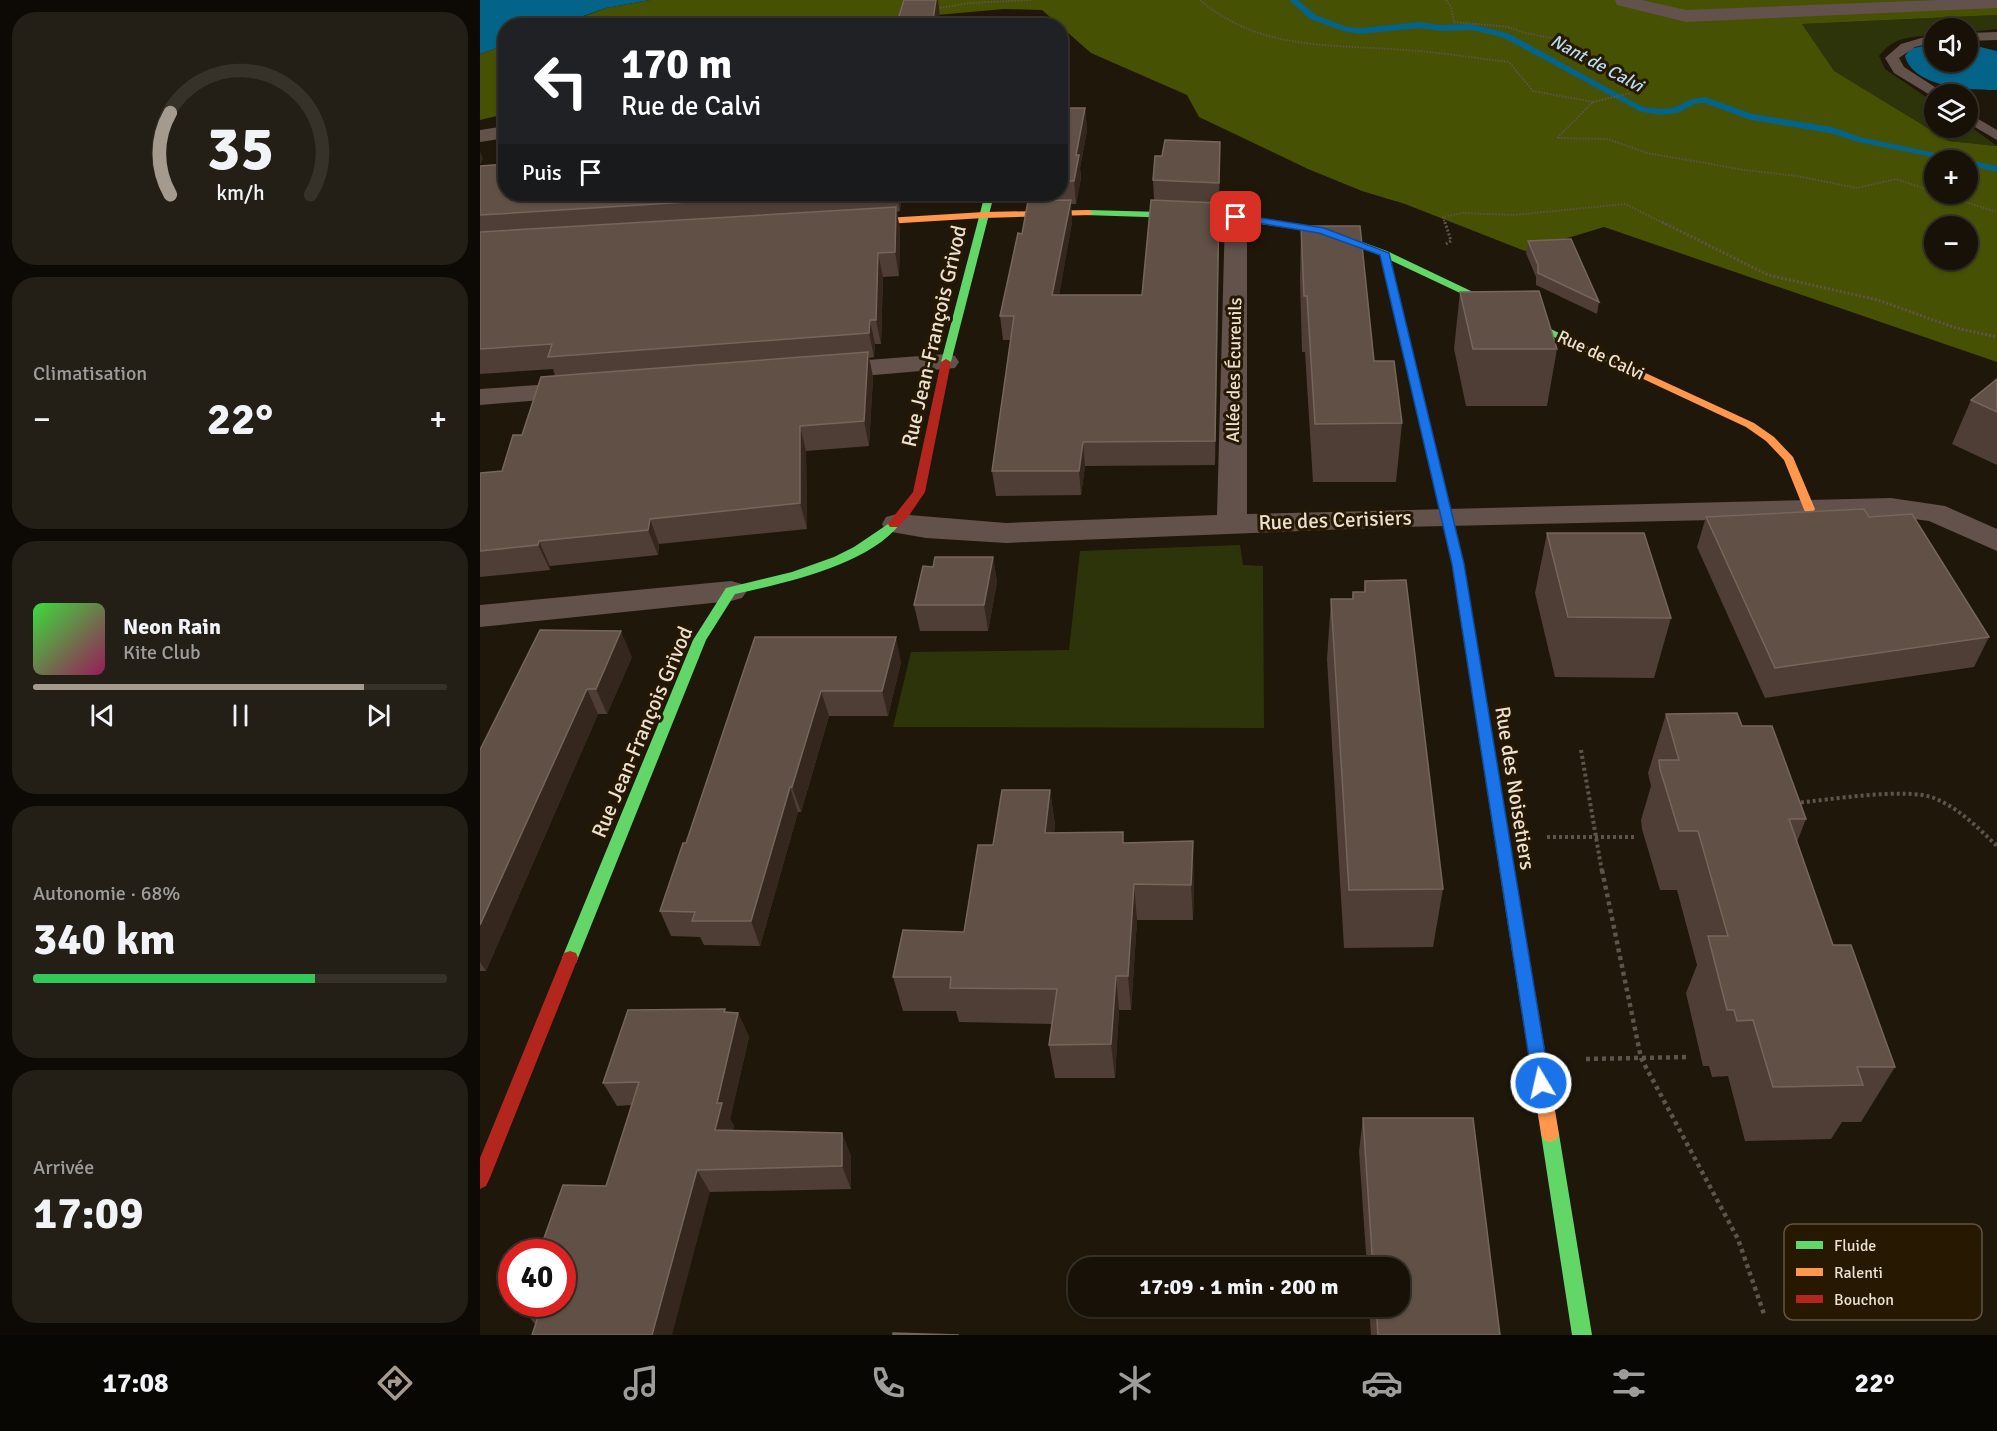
<!DOCTYPE html>
<html lang="fr">
<meta charset="utf-8">
<style>
:root{--surface:#171108;--page:#241f16;--text:#f1f3f6;--muted:#9e9d9c;--line:#363129;--accent:#a49a8d}
body{margin:0;font-family:Signika,sans-serif;background:var(--page);color:var(--text);height:100vh;display:flex;flex-direction:column;font-size:22px;white-space:nowrap}
*{box-sizing:border-box;margin:0}
p{font-size:20px;color:var(--muted)}
.icon{flex:none;width:33px;height:33px;fill:none;stroke:currentColor;stroke-width:2;stroke-linecap:round;stroke-linejoin:round}
.map{position:relative;flex:1;overflow:hidden}
.sheet{display:flex;flex-direction:column;gap:12px;padding:12px;background:#0d0904;width:480px}
.sheet>*{flex:none}
.banner{position:absolute;left:18px;top:18px;width:570px;height:183px;border-radius:24px;box-shadow:0 2px 4px #0004,0 0 0 2px var(--line);background:#202124;color:#fff;overflow:hidden}
.fabs{position:absolute;left:1444px;top:18px;display:grid;gap:12px}
.fabs a{display:grid;place-items:center;width:54px;height:54px;border-radius:50%;background:var(--surface);box-shadow:0 2px 4px #0004,0 0 0 2px var(--line);font-size:30px}
.speed{position:absolute;left:18px;top:1239px;display:flex;gap:12px;font-size:30px;font-weight:700;text-align:center}
.speed>*{display:grid;place-content:center;width:78px;height:78px;border-radius:50%;background:var(--surface);box-shadow:0 2px 4px #0004,0 0 0 2px var(--line);line-height:1}
.speed .limit{border:9px solid #d22;background:#fff;color:#111}
.pin{position:absolute;display:grid;place-items:center;width:51px;height:51px;color:#fff;margin:-26px;border-radius:12px;box-shadow:0 3px 9px #0006}
.me{position:absolute;width:66px;margin:-33px;rotate:351deg;stroke-linejoin:round;filter:drop-shadow(0 0 4px #0008)}
.turn{display:flex;align-items:center;gap:21px;height:126px;padding:0 24px;font-size:27px}
.turn .icon{width:78px;height:78px;stroke-width:2.5}
.turn b{display:block;font-size:42px;line-height:51px}
.then{display:flex;align-items:center;height:57px;padding:0 24px;background:#0003;gap:12px;font-size:22px}
.big{font-size:45px;font-weight:800;line-height:1.1}
.sheet .card{flex:1;display:flex;flex-direction:column;justify-content:center;gap:9px;min-width:0;padding:0 21px;border-radius:24px;background:var(--page)}
.sheet .dial{align-items:center;gap:0}
.dial svg{height:156px;overflow:visible;fill:none;stroke:var(--line);stroke-width:7;stroke-linecap:round;text-anchor:middle}
.dial text{fill:var(--text);stroke:none}
.song{display:flex;align-items:center;gap:18px}
.cover{width:72px;height:72px;border-radius:9px;background:linear-gradient(135deg,hsl(120 70% 55%),hsl(330 70% 35%))}
.played{height:6px;border-radius:3px;background:linear-gradient(90deg,var(--accent) 80%,var(--line) 80%)}
.keys{display:flex;justify-content:space-around;direction:ltr}
.heat{display:flex;justify-content:space-between;align-items:center;font-size:33px;direction:ltr}
.charge{height:9px;border-radius:4px;background:linear-gradient(90deg,#34c759 68%,var(--line) 0)}
.trip{position:absolute;left:588px;top:1257px;width:342px;height:60px;border-radius:24px;background:var(--surface);box-shadow:0 2px 4px #0004,0 0 0 2px var(--line);font-weight:800;line-height:60px;text-align:center}
.menu{display:flex;height:96px;justify-content:space-around;align-items:center;background:#090703;color:var(--muted)}
.menu .icon{width:42px;height:42px}
.menu .on{color:var(--accent)}
.menu b{font-size:27px;color:var(--text)}
main{display:flex;flex:1;min-height:0}
.map>svg:first-child{display:block}
.green{fill:#2e340a}
.forest{fill:#465103;fill-rule:evenodd}
.water{fill:#046388}
.lines{fill:none;stroke-linecap:round;stroke-linejoin:round}
.stream{fill:#046388;fill-rule:evenodd}
.path-far3{stroke:#5f534b;stroke-width:2;stroke-dasharray:1.5 1.5;stroke-linecap:butt}
.path-far2{stroke:#5f534b;stroke-width:3;stroke-dasharray:2 2;stroke-linecap:butt}
.path-far1{stroke:#5f534b;stroke-width:4;stroke-dasharray:3 3;stroke-linecap:butt}
.path{stroke:#5f534b;stroke-width:4.5;stroke-dasharray:4 4;stroke-linecap:butt}
.lane{fill:#62524b;fill-rule:evenodd}
.street{fill:#62524b;fill-rule:evenodd}
.fast{fill:#63d668;fill-rule:evenodd}
.slow{fill:#ff974d;fill-rule:evenodd}
.jam{fill:#b3261e;fill-rule:evenodd}
.wall{fill:#4f3e35}
.shaded-wall{fill:#35271d}
.building{fill:#605046;stroke:#75665c;stroke-width:1.5}
.route{fill:#1a73e8;stroke:#114b97;stroke-width:1.5}
.labels{text-anchor:middle;dominant-baseline:central;stroke-width:6;stroke-linejoin:round;paint-order:stroke}
.far-water-label{font-size:18px;font-style:italic;fill:#b3dbf3;stroke:#271802}
.far-street-label{font-size:18px;fill:#ebe1d3;stroke:#271802}
.street-label{font-size:21px;fill:#ebe1d3;stroke:#271802}
.key{fill:#271802;stroke:#625441;stroke-width:1.5}
.key-label{font-size:16px;fill:#ebe1d3}
</style>
<main>
<section class="sheet">
<div class="card dial"><svg viewBox="0 0 100 80">
<path d="M14 69A42 42 0 1 1 86 69"/>
<path d="M14 69A42 42 0 0 1 14 27" stroke="#a49a8d"/>
<text x="50" y="56" font-size="32" font-weight="700">35</text>
<text x="50" y="72" font-size="11">km/h</text>
</svg></div>
<div class="card"><p>Climatisation</p>
<div class="heat"><a>−</a><b class="big">22°</b><a>+</a></div>
</div>
<div class="card">
<div class="song"><i class="cover"></i><div><b>Neon Rain</b><p>Kite Club</p></div></div>
<div class="played"></div>
<div class="keys"><svg class="icon" aria-label="previous" viewBox="0 0 24 24"><path d="M18 5L8 12l10 7zM5 5v14"/></svg><svg class="icon" aria-label="pause" viewBox="0 0 24 24"><path d="M8 5v14M16 5v14"/></svg><svg class="icon" aria-label="next" viewBox="0 0 24 24"><path d="M6 5l10 7-10 7zM19 5v14"/></svg></div>
</div>
<div class="card"><p>Autonomie · 68%</p><b class="big">340 km</b><div class="charge"></div></div>
<div class="card"><p>Arrivée</p><b class="big">17:09</b></div>
</section>
<div class="map">
<svg width="1517" height="1335" viewBox="0 0 1517 1335">
<rect width="100%" height="100%" fill="#1f170a"/>
<!-- green -->
<g class="green">
<path d="M1517,15V29L1488,32V28H1455V35C1432,37 1414,36 1399,56L1405,69L1455,103V128H1488V125L1517,146L1469,141L1353,71L1322,24Z"/>
<path d="M760,545L763,565L783,566L784,728L413,727L431,652L589,650L600,551Z"/>
</g>
<!-- forest -->
<g class="forest">
<path d="M170,0H1517V15L1322,24L1354,71L1469,141L1517,146V362L1124,227L1045,251L925,204L882,191L828,169L719,117L707,95L611,53L562,10L524,9L457,15L423,26H78L126,8ZM1455,160H1488V194H1455ZM1455,226H1488V260H1455Z"/>
<path d="M25,45V114L0,120V54Z"/>
</g>
<!-- water -->
<g class="water">
<path d="M0,0H170L126,8L78,25L26,26L25,45L0,54Z"/>
<path d="M1455,43V62H1488V44L1517,51V90C1490,90 1434,88 1425,56L1430,49Z"/>
</g>
<g class="lines">
<!-- stream -->
<path class="stream" d="M809,0H818L836,15L867,27L881,28L939,22L961,25L991,24L1028,33L1163,107L1182,109L1196,107L1209,100L1225,97L1273,114L1352,127L1380,137L1517,166V172L1488,165V160H1468L1378,142L1350,133L1271,120L1224,103L1215,104L1198,113L1182,115L1161,112L1022,37L991,30L961,31L939,28L881,34L866,32L830,19Z"/>
<!-- path-far3 -->
<g class="path-far3">
<path d="M720,0C780,51 850,44 924,50C959,52 994,58 1029,62L1053,91L1113,102L1077,138L1128,139L1167,153L1265,170L1317,176L1377,188L1416,179L1455,192"/>
<path d="M966,0L971,7L974,22L1028,27L1045,33L1078,39L1108,56L1151,92"/>
<path d="M454,9L490,3L551,0"/>
<path d="M398,26L421,18"/>
<path d="M1113,102L1151,93"/>
<path d="M1460,194L1517,212"/>
<path d="M965,224L963,217L983,213L1034,215L1145,204L1185,224"/>
</g>
<!-- path-far2 -->
<g class="path-far2">
<path d="M965,222L971,241L966,244"/>
<path d="M1182,222L1288,275L1398,300L1476,328L1517,337"/>
</g>
<!-- path-far1 -->
<g class="path-far1">
<path d="M1101,750L1122,872"/>
<path d="M1315,803C1349,800 1425,787 1454,798C1479,808 1498,828 1517,846"/>
<path d="M1067,837H1156"/>
</g>
<!-- path -->
<g class="path">
<path d="M1122,870L1161,1058L1258,1239L1285,1317"/>
<path d="M1106,1059L1210,1057"/>
</g>
<!-- lane -->
<g class="lane">
<path d="M1517,32V40L1488,41V33Z"/>
<path d="M1455,34V42L1435,47L1419,58L1424,67L1461,91L1463,94H1455V98L1414,73L1405,58L1421,44Z"/>
<path d="M1488,113L1517,130V140L1488,123Z"/>
</g>
<!-- street -->
<g class="street">
<path d="M1135,0H1162L1206,10L1458,0H1517V8L1206,22L1137,5Z"/>
<path d="M26,126V138L0,142V130Z"/>
<path d="M756,210L764,212L767,217V514L1411,498L1465,506L1517,529V551L1449,521L1411,516L921,527L526,543L446,538L406,531L402,524L406,517L417,514L526,523L737,515L745,217L748,212Z"/>
<path d="M466,354L475,356L479,362L475,368L348,379L339,377L335,371L339,365L348,363Z"/>
<path d="M102,382L111,384L115,390L111,396L0,405V389Z"/>
<path d="M251,581L262,584L267,591L262,598L251,601L0,627V605Z"/>
</g>
<!-- fast -->
<g class="fast">
<path d="M505,194L514,195L471,362L466,365L461,362Z"/>
<path d="M608,210L756,214L844,228L907,251L1138,361L1133,364L1129,363L910,260L984,564L1046,938L1044,943L1038,945L1032,943L1030,938L972,564L900,255L839,233L756,220L605,215L603,213Z"/>
<path d="M414,520L420,524C388,565 305,583 255,594L226,640L98,958L96,963L90,965L84,963L82,958L213,640L246,588L312,572L354,557L374,547Z"/>
<path d="M1070,1126L1076,1128L1079,1134L1112,1335H1092L1061,1134L1064,1128Z"/>
</g>
<!-- slow -->
<g class="slow">
<path d="M608,210L613,213L611,215L504,218L373,226L368,223L373,220L504,212Z"/>
<path d="M1133,358L1274,423L1294,437L1313,457L1335,509L1333,512H1325L1304,460L1286,441L1266,427L1129,363V359Z"/>
<path d="M1038,931L1044,933L1046,938L1079,1134L1076,1140L1070,1142L1064,1140L1061,1134L1030,938L1032,933Z"/>
</g>
<!-- jam -->
<g class="jam">
<path d="M466,359L471,362L445,492L428,517L418,527H410L408,524L410,521L433,492L461,362Z"/>
<path d="M90,951L96,953L98,958L9,1180L6,1186L0,1189V1158L82,958L84,953Z"/>
</g>
</g>
<!-- wall -->
<g class="wall">
<path d="M580,108H605L607,130L600,168L601,178L596,204H591L592,222L579,295H662L674,200L673,180L682,156L740,142L735,465L605,466L601,495L516,496L512,471L531,340H523L520,316L542,234L553,201L552,194H580Z"/>
<path d="M0,166L26,194H445V196L421,198L420,211L417,212L420,230L419,276L403,277L401,344H395L394,357L389,358L393,377L389,446L326,451L327,529L179,544L178,555L70,566V570L0,577V473L22,471L75,376L73,369L0,374Z"/>
<path d="M821,226L894,361L922,423L916,482H833L825,352H822L820,281Z"/>
<path d="M1048,241L1119,302L1117,314L1056,285V277L1046,253Z"/>
<path d="M980,292L1077,349L1067,406H986L974,349Z"/>
<path d="M1517,379V465L1472,444L1491,400Z"/>
<path d="M1226,517H1389L1509,637L1494,667L1285,698L1217,547Z"/>
<path d="M1067,533L1191,618L1174,678L1075,677L1055,593Z"/>
<path d="M513,557L517,582L508,631H440L434,605L453,567Z"/>
<path d="M885,581L963,889L953,947L864,948L847,659L851,599H872L873,592H884Z"/>
<path d="M275,637L421,662L408,716H349L321,812H318L280,946L224,945L220,937L191,936L180,911L206,843Z"/>
<path d="M152,657L127,714H118L6,971H0V750Z"/>
<path d="M1186,714L1262,726L1326,819L1317,842L1353,945L1415,1067L1381,1122H1362L1351,1139L1265,1141L1248,1076L1232,1077L1229,1066H1223L1206,993L1217,965L1197,890H1180L1162,829L1161,820L1171,786L1168,773Z"/>
<path d="M570,790L575,825L574,833L644,843L714,877L713,920H657L651,1010H639L635,1078H575L569,1045L572,1024L479,1022L476,1011H423L413,977L484,932L513,845Z"/>
<path d="M245,1009L247,1012L258,1013L269,1037L250,1119L254,1126L252,1131L371,1155V1189L230,1192L55,1324L40,1306L126,1186L152,1105L137,1106L123,1083Z"/>
<path d="M883,1118L1020,1335H891L889,1306H920V1268H887L879,1151Z"/>
</g>
<!-- shaded-wall -->
<g class="shaded-wall">
<path d="M456,0H458L460,16L458,26H452Z"/>
<path d="M605,108L607,130L600,168L601,178L596,204L594,181L596,155Z"/>
<path d="M0,151L3,159L0,165Z"/>
<path d="M417,194H420V211Z"/>
<path d="M591,200L592,222L575,319L572,295Z"/>
<path d="M739,203V226L735,465V441Z"/>
<path d="M416,207L420,230L419,276L415,252Z"/>
<path d="M398,253L403,277L401,344L396,320Z"/>
<path d="M390,320L395,344L394,357L389,333Z"/>
<path d="M388,352L393,377L389,446L384,421Z"/>
<path d="M320,426L326,451L327,529L320,503Z"/>
<path d="M603,442L605,466L601,495L599,471Z"/>
<path d="M170,519L179,544L178,555L168,530Z"/>
<path d="M59,541L70,566V570L58,545Z"/>
<path d="M513,557L517,582L508,631L504,605Z"/>
<path d="M141,631L152,657L127,714L116,689Z"/>
<path d="M416,637L421,662L408,716L402,691Z"/>
<path d="M107,689L118,714L6,971L0,962V925Z"/>
<path d="M341,691L349,716L321,812L312,787Z"/>
<path d="M310,787L318,812L280,946L271,921Z"/>
<path d="M570,790L575,825L570,869L565,833Z"/>
<path d="M713,841L714,877L713,920L711,885Z"/>
<path d="M654,884L657,920L651,1010L648,976Z"/>
<path d="M636,976L639,1010L635,1078L631,1044Z"/>
<path d="M245,1009L254,1029L258,1013L269,1037L250,1119L254,1126L247,1153L235,1130L244,1012Z"/>
<path d="M362,1133L371,1155V1189L362,1166Z"/>
<path d="M217,1170L230,1192L192,1335H172Z"/>
</g>
<!-- building -->
<g class="building">
<path d="M424,0H456L452,26H416Z"/>
<path d="M580,108H605L596,155H599L594,181H580Z"/>
<path d="M685,140L740,142L739,183L673,180L675,156H682Z"/>
<path d="M26,164V194H338L0,215V166Z"/>
<path d="M591,200L572,295H662L671,200L739,203L735,441L603,442L599,471H512L534,316H520L538,233L542,234L548,201Z"/>
<path d="M416,207L415,252L398,253L396,320H390L389,333L68,357L72,344L0,349V232Z"/>
<path d="M821,226H880L894,361H914L922,423L835,424L827,296H824Z"/>
<path d="M1091,239L1119,302L1058,273V265L1048,241Z"/>
<path d="M1059,291L1077,349H993L980,292Z"/>
<path d="M388,352L384,421L320,426V503L170,519L168,530L59,541L58,545L0,551V473L22,471L33,435H42L61,377Z"/>
<path d="M1517,379V412L1491,400Z"/>
<path d="M1384,509L1389,517L1432,514L1509,637L1295,668L1226,517Z"/>
<path d="M1067,533H1164L1191,618L1088,617Z"/>
<path d="M455,557H513L504,605H434L443,566L453,567Z"/>
<path d="M926,580L963,889L869,890L851,599H873V592H885V581Z"/>
<path d="M60,630L141,631L116,689H107L0,925V750Z"/>
<path d="M275,637H416L402,691H341L312,787H310L271,921H212L215,912L180,911L203,843H206Z"/>
<path d="M1257,713L1262,726H1292L1326,819H1309L1353,945H1371L1415,1067H1377L1383,1085L1293,1087L1273,1020L1257,1021L1254,1010H1247L1228,936H1248L1218,831H1199L1180,769L1179,760H1199L1186,714Z"/>
<path d="M522,790H570L565,833L643,832V843L713,841L711,885L654,884L648,976H636L631,1044L569,1045L577,989L470,988L471,977H413L423,930L484,932L498,845H513Z"/>
<path d="M245,1009L244,1012L258,1013L237,1103H242L235,1130L362,1133V1166L217,1170L172,1335H52L62,1305L40,1306L41,1304H82V1252H59L83,1185L126,1186L159,1082L123,1083L148,1010Z"/>
<path d="M883,1118H993L1020,1335H898L896,1306H920V1268H893Z"/>
<path d="M413,1333L479,1335H413Z"/>
</g>
<!-- route -->
<path class="route" d="M756,214L844,228L909,253L984,564L1070,1083L1067,1088L1061,1091L1055,1088L1053,1083L972,564L900,255L839,233L753,219L751,217Z"/>
<g class="labels">
<!-- far-water labels -->
<g class="far-water-label">
<text transform="translate(1117 63) rotate(28)">Nant de Calvi</text>
</g>
<!-- far-street labels -->
<g class="far-street-label">
<text transform="translate(1121 355) rotate(25)">Rue de Calvi</text>
<text transform="translate(754 370) rotate(-89)">Allée des Écureuils</text>
</g>
<!-- street labels -->
<g class="street-label">
<text transform="translate(454 336) rotate(-77)">Rue Jean-François Grivod</text>
<text transform="translate(855 520) rotate(-2)">Rue des Cerisiers</text>
<text transform="translate(162 732) rotate(-67)">Rue Jean-François Grivod</text>
<text transform="translate(1035 788) rotate(81)">Rue des Noisetiers</text>
</g>
</g>
<!-- legend -->
<rect x="1304" y="1224" width="198" height="96" rx="9" class="key"/>
<rect x="1316" y="1241" width="27" height="8" fill="#63d668"/>
<rect x="1316" y="1268" width="27" height="8" fill="#ff974d"/>
<rect x="1316" y="1295" width="27" height="8" fill="#b3261e"/>
<g class="key-label">
<text x="1354" y="1251">Fluide</text>
<text x="1354" y="1278">Ralenti</text>
<text x="1354" y="1305">Bouchon</text>
</g>
</svg>
<div class="fabs">
<a><svg class="icon" aria-label="sound" viewBox="0 0 24 24"><path d="M4 9h4l5-4v14l-5-4H4zM17 9q2 3 0 6"/></svg></a>
<a><svg class="icon" aria-label="layers" viewBox="0 0 24 24"><path d="M12 4l9 5-9 5-9-5zM3 14l9 5 9-5"/></svg></a>
<a>+</a>
<a>−</a>
</div>
<div class="speed"><div class="limit">40</div></div>
<div class="pin" style="left:756px;top:217px;background:#d93025"><svg class="icon" aria-label="arrive" viewBox="0 0 24 24"><path d="M6 21V4h12l-3 4 3 4H6"/></svg></div>
<svg class="me" style="left:1061px;top:1083px" viewBox="-20 -20 40 40"><circle r="17" fill="#1a73e8" stroke="#fff" stroke-width="3"/><path d="M0-11L8 9 0 5-8 9z" fill="#fff"/></svg>
<div class="trip">17:09 · 1 min · 200 m</div>
<div class="banner">
<div class="turn"><svg class="icon" aria-label="left" viewBox="0 0 24 24"><path d="M17 20v-9H6M10 6l-5 5 5 5"/></svg><div><b>170 m</b>Rue de Calvi</div></div>
<div class="then">Puis<svg class="icon" aria-label="arrive" viewBox="0 0 24 24"><path d="M6 21V4h12l-3 4 3 4H6"/></svg></div>
</div>
</div>
</main>
<nav class="menu">
<b>17:08</b>
<svg class="icon on" aria-label="directions" viewBox="0 0 24 24"><path d="M12 3l9 9-9 9-9-9zM9 14v-3h6M13 9l2 2-2 2"/></svg>
<svg class="icon" aria-label="music" viewBox="0 0 24 24"><path d="M9 18V5l10-2v13"/><circle cx="6" cy="18" r="3"/><circle cx="16" cy="16" r="3"/></svg>
<svg class="icon" aria-label="phone" viewBox="0 0 24 24"><path d="M5 4h4l2 5-3 2q2 4 5 5l2-3 5 2v4C11 20 4 13 5 4z"/></svg>
<svg class="icon" aria-label="climate" viewBox="0 0 24 24"><path d="M12 3v18M4 7l16 10M4 17L20 7"/></svg>
<svg class="icon" aria-label="car" viewBox="0 0 24 24"><path d="M5 17H2v-5l4-1 3-4h7l3 4 3 1v5h-3M9 17h6M6 11h13"/><circle cx="7" cy="17" r="2"/><circle cx="17" cy="17" r="2"/></svg>
<svg class="icon" aria-label="filters" viewBox="0 0 24 24"><path d="M4 7h16M4 17h16"/><circle cx="9" cy="7" r="2"/><circle cx="15" cy="17" r="2"/></svg>
<b>22°</b>
</nav>
